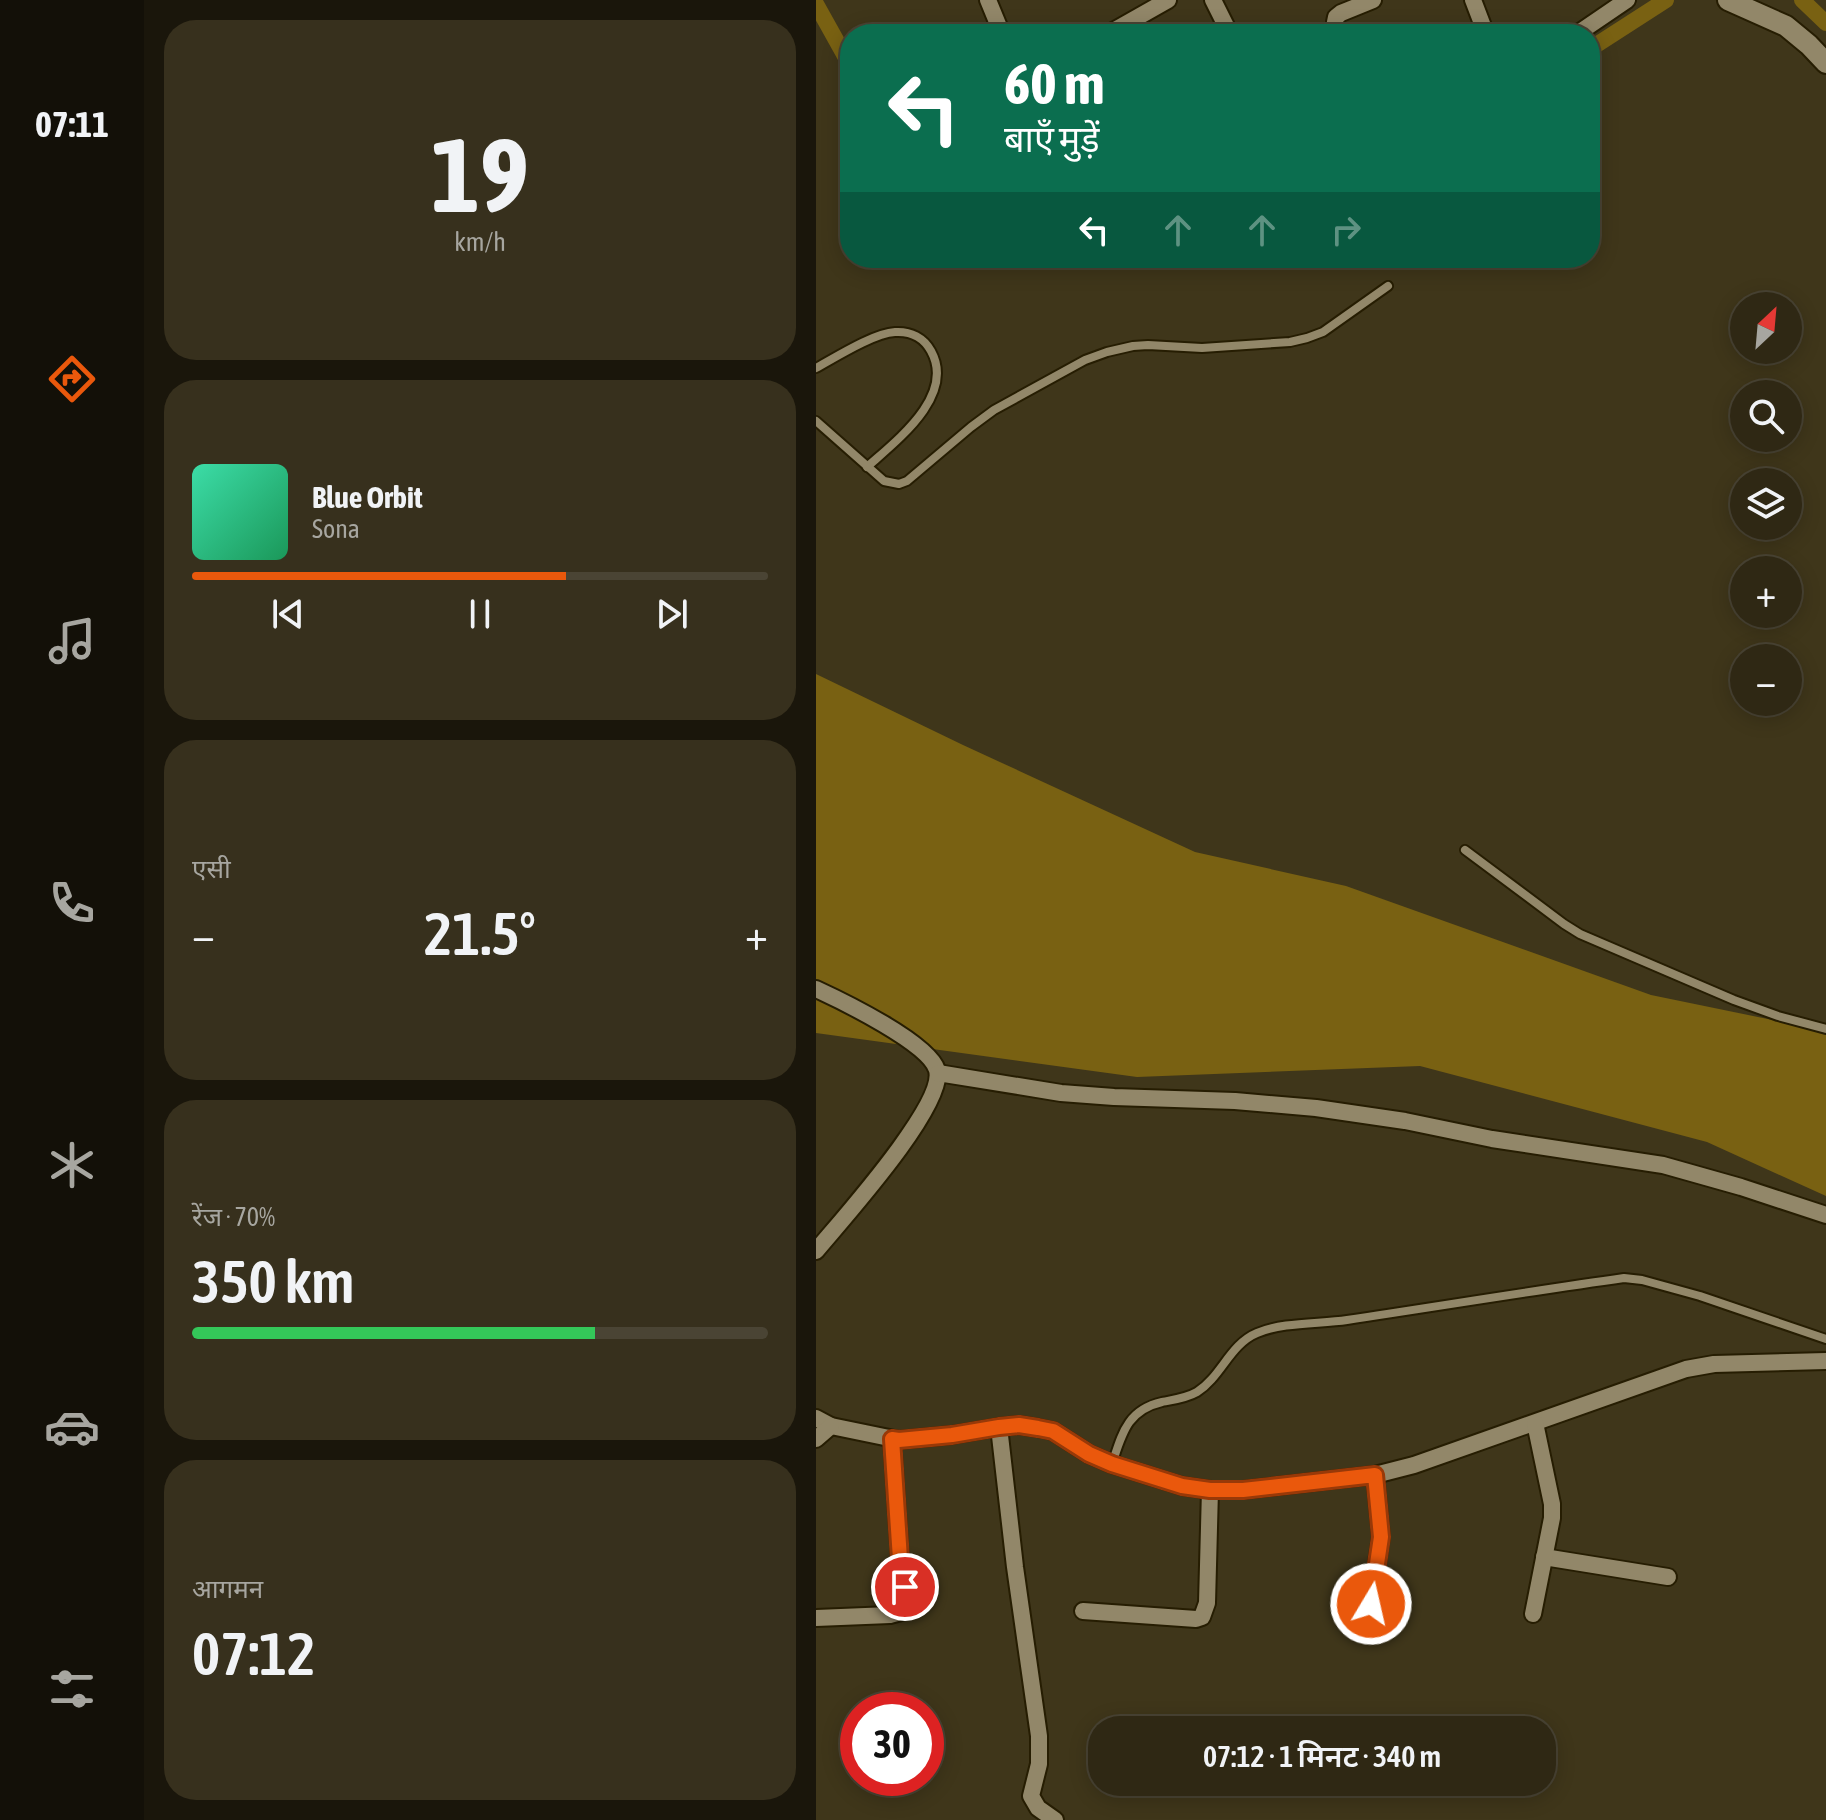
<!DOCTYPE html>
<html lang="hi">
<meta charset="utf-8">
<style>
:root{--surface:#2f2814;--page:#37301d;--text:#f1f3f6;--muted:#a7a6a0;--line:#4a4434;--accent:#ea580c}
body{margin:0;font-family:"Asap Condensed","Noto Sans Devanagari",sans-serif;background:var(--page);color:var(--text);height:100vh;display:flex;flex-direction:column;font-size:30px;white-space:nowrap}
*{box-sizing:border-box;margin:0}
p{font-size:26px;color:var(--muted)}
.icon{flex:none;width:44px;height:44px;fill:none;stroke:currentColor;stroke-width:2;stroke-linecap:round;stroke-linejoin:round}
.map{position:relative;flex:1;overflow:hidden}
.drawer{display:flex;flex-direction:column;gap:20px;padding:20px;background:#1a160b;width:672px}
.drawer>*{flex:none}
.banner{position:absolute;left:24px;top:24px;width:760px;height:244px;border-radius:32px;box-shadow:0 4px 20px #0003,0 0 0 2px var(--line);background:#0b6e4f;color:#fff;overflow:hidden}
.needle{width:52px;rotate:26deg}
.buttons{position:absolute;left:914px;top:292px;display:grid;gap:16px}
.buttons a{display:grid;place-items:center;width:72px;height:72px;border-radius:50%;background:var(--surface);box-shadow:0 4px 20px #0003,0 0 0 2px var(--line);font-size:40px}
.speed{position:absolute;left:24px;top:1692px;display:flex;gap:16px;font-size:40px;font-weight:700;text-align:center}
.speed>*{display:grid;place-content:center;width:104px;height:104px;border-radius:50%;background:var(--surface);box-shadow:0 4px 20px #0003,0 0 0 2px var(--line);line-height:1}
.speed .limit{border:12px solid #d22;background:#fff;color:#111}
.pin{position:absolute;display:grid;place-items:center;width:68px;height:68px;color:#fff;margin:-34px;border:4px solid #fff;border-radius:50%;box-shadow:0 2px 8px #0007}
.me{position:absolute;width:88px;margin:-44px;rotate:9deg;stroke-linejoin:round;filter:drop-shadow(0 0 6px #0008)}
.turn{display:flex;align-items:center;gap:28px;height:168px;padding:0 32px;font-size:36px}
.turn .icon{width:104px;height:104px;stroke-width:2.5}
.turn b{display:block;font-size:56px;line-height:68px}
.lanes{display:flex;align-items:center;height:76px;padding:0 32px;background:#0003;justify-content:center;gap:40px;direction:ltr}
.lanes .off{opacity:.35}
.big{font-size:60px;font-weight:600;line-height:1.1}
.drawer .widget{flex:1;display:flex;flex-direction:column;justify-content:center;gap:12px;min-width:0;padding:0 28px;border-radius:32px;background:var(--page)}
.drawer .dial{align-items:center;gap:0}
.dial b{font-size:104px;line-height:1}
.song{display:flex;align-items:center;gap:24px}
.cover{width:96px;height:96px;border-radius:12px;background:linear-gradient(135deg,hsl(160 70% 55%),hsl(150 70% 35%))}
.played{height:8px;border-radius:4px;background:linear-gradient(90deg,var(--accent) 65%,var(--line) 65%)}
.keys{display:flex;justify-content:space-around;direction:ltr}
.heat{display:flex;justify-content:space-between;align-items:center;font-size:44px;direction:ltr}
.charge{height:12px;border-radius:6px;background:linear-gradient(90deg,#34c759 70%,var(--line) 0)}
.trip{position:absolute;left:272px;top:1716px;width:468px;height:80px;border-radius:32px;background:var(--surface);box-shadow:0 4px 20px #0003,0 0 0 2px var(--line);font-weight:600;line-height:80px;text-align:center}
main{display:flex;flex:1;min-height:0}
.menu{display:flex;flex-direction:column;width:144px;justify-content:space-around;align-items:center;background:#131008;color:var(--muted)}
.menu .icon{width:56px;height:56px}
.menu .on{color:var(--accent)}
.menu b{font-size:36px;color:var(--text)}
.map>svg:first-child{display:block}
.water{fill:#796112}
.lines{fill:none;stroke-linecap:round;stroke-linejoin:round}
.canal{stroke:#796112;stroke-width:16}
.service-casing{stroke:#261d02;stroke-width:12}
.minor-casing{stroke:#261d02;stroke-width:20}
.tertiary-casing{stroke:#261d02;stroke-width:24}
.service{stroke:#928769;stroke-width:8}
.minor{stroke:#928769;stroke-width:16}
.tertiary{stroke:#928769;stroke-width:20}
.route-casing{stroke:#983908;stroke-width:20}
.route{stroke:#ea580c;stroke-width:14}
</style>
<main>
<nav class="menu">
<b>07:11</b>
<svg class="icon on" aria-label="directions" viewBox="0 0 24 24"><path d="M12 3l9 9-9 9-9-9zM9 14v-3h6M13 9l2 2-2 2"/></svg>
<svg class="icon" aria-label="music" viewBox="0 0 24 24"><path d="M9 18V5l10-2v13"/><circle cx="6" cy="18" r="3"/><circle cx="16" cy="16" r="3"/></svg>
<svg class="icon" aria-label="phone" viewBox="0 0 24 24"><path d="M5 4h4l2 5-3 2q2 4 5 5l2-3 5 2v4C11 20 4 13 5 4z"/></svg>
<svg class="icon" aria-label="climate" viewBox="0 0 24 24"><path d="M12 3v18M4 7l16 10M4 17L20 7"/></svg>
<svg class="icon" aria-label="car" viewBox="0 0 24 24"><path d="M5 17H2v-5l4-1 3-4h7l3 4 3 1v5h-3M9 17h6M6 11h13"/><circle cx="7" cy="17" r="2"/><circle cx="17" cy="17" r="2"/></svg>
<svg class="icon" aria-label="filters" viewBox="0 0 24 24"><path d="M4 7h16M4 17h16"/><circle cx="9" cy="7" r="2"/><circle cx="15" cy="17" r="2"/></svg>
</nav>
<section class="drawer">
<div class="widget dial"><b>19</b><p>km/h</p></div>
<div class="widget">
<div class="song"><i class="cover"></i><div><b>Blue Orbit</b><p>Sona</p></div></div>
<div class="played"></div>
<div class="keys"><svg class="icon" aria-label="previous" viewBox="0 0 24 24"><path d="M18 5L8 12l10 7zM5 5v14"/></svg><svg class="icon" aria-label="pause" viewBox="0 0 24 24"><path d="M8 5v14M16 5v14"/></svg><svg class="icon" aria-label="next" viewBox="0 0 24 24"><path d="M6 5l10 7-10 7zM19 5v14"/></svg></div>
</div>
<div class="widget"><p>एसी</p>
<div class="heat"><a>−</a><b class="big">21.5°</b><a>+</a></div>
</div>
<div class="widget"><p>रेंज · 70%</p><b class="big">350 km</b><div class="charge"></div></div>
<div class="widget"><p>आगमन</p><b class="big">07:12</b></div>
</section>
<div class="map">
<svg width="1010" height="1820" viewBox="0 0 1010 1820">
<rect width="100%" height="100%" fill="#3f361a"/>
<!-- water -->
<path class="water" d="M0,674L147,745L379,852L530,886L835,995L1010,1031V1196L891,1142L604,1066L321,1077L0,1033Z"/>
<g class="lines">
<!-- canal -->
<g class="canal">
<path d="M986,0L1010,23"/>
<path d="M0,4L34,65"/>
<path d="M774,49L850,0"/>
<path d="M229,258L233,260L241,258"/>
</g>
<defs>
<g id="service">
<path d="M0,368C20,357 58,333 79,332C95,331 108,338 115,351C140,396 80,441 51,467"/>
<path d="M0,421L68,481L83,484L91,481L155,427L178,410L269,360L291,352L317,346L332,345L386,348L474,342L491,338L507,332L572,286"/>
<path d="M649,850L748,924L764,934L918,1000L962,1016L1010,1029"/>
<path d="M296,1464C306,1434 311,1410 346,1402C357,1400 371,1398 381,1392C405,1377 414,1344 441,1333C467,1322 503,1324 531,1320C624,1306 716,1291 808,1278L826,1280L884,1296L1010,1339"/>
</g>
<g id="minor">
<path d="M172,0L186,34"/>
<path d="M397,0L414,34"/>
<path d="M657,0L670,34"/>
<path d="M292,34L352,0"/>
<path d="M522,34L519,22L520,17L525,13L557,0"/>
<path d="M761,34L811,0"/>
<path d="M0,989C26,1001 113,1043 121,1070C130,1105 24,1222 0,1251"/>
<path d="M122,1073L245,1093L298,1097L419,1101L500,1108L589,1121L676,1139L847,1165L925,1187L1010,1215"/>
<path d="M0,1418L15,1426L83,1440L136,1435L183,1427L203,1425L222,1428L237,1431L273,1454L296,1464L366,1486L394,1490H427L559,1475L598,1465L870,1369L898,1364L1010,1361"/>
<path d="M183,1427L199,1567L223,1736V1764L215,1796L222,1808L239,1820"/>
<path d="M0,1439L15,1426"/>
<path d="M728,1557L852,1577"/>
<path d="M267,1611L380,1619L386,1617L391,1603L394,1490"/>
<path d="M717,1614L736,1518V1504L719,1423"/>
<path d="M0,1618L74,1615L85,1612L90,1606L91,1598L84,1559L76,1439"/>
<path d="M551,1627L565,1537L559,1475"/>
</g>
<path id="tertiary" d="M912,0L970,26L993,45L1010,63"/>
</defs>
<!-- service casing -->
<use href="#service" class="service-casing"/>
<!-- minor casing -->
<use href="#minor" class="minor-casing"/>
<!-- tertiary casing -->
<use href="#tertiary" class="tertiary-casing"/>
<!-- service -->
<use href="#service" class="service"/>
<!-- minor -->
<use href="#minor" class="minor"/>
<!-- tertiary -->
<use href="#tertiary" class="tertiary"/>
</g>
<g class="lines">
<defs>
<path id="route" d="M89,1587L84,1559L76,1439L83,1440L136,1435L183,1427L203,1425L222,1428L237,1431L273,1454L296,1464L366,1486L394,1490H427L559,1475L565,1537L555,1604"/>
</defs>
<!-- route casing -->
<use href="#route" class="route-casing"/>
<!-- route -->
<use href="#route" class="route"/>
</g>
</svg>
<div class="buttons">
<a><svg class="needle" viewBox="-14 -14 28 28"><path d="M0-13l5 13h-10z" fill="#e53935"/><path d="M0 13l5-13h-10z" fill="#a7a6a0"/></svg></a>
<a><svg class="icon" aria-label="search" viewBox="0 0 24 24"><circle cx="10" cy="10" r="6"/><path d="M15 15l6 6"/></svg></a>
<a><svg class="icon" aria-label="layers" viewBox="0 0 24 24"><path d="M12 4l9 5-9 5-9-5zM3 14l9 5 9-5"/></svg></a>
<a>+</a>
<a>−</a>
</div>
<div class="speed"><div class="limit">30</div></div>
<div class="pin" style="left:89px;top:1587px;background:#d93025"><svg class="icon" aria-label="arrive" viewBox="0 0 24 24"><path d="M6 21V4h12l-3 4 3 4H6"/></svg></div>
<svg class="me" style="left:555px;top:1604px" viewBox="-20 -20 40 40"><circle r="17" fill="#ea580c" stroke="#fff" stroke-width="3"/><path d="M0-11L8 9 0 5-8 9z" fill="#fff"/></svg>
<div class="trip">07:12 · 1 मिनट · 340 m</div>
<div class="banner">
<div class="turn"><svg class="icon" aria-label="left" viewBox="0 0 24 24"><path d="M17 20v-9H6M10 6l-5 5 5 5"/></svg><div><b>60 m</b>बाएँ मुड़ें</div></div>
<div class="lanes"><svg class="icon" aria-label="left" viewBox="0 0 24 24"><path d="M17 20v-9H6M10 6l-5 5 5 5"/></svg><svg class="icon off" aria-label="ahead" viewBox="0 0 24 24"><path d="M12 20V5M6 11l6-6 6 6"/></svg><svg class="icon off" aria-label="ahead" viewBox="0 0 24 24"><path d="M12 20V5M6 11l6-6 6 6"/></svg><svg class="icon off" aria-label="right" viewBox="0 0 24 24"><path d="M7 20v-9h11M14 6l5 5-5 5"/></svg></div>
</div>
</div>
</main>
